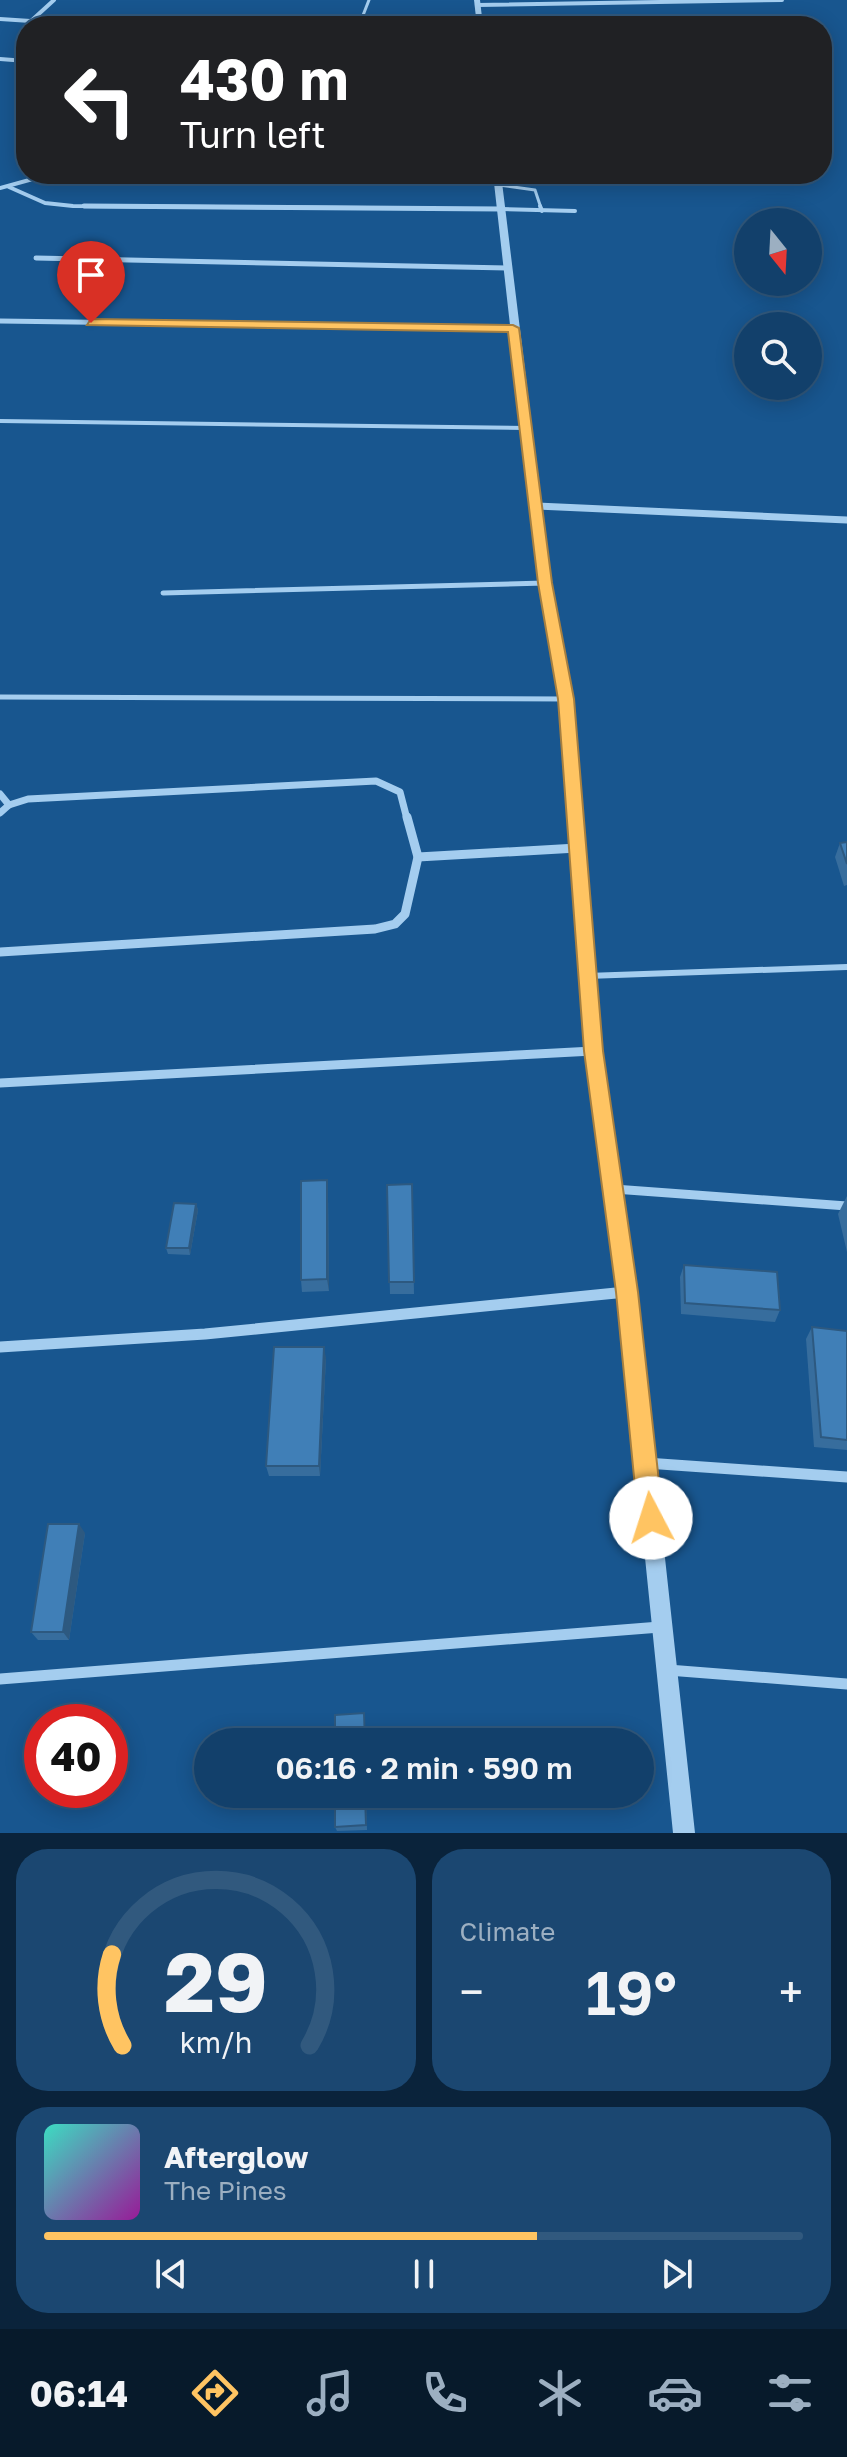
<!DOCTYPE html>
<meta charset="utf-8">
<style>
:root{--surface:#12406b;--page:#1b4771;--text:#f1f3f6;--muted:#9cafc1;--line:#31597e;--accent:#ffc462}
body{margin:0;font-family:"Golos Text",sans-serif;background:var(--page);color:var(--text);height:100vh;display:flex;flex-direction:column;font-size:30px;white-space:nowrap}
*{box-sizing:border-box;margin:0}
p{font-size:26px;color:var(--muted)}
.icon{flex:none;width:44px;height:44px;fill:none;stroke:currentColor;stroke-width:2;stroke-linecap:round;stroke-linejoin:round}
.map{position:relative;height:1833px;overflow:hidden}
.side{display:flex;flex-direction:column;gap:16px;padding:16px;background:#0a233b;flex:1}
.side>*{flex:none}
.hud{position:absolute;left:16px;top:16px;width:816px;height:168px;border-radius:32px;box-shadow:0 4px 20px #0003,0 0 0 2px var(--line);background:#202124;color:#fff;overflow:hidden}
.needle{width:52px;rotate:162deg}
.buttons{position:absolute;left:734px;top:208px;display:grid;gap:16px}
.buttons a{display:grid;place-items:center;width:88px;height:88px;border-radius:50%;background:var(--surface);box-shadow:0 4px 20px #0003,0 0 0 2px var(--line);font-size:40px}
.speed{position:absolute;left:24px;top:1704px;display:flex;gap:16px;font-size:40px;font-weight:700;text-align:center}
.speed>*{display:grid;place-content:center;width:104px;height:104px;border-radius:50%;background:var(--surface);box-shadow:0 4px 20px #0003,0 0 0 2px var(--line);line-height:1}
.speed .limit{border:12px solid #d22;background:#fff;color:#111}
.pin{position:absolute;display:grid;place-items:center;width:68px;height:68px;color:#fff;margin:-82px -34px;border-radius:50% 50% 50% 0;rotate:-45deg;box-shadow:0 0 8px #0007}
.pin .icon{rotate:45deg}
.me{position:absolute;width:88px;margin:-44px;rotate:355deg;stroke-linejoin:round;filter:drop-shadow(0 0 6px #0008)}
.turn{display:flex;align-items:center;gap:28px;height:168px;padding:0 32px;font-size:36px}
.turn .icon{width:104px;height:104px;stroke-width:2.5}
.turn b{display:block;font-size:56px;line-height:68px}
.big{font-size:60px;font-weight:600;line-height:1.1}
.side .card{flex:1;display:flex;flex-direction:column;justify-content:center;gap:12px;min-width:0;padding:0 28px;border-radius:32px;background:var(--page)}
.side .dial{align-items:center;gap:0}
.dial svg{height:208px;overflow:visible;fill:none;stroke:var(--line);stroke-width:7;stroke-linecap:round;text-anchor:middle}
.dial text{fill:var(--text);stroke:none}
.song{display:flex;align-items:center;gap:24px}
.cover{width:96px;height:96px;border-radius:12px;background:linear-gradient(135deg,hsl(170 70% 55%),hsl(300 70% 35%))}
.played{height:8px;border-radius:4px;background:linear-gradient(90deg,var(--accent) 65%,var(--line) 65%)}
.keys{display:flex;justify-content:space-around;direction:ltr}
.heat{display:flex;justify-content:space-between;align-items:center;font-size:44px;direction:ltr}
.side .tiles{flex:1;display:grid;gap:16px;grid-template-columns:1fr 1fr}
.card:last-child{grid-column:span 2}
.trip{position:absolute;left:194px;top:1728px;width:460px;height:80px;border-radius:40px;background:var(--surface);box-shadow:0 4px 20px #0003,0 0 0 2px var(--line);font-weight:600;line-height:80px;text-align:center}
.dock{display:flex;height:128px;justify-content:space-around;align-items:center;background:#071a2b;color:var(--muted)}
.dock .icon{width:56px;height:56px}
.dock .on{color:var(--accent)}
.dock b{font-size:36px;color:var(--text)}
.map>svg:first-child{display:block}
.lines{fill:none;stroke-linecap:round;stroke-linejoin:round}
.service-far3{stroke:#a4cdef;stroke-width:3}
.service-far2{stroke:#a4cdef;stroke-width:4}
.service-far1{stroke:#a4cdef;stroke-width:5}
.service{stroke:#a4cdef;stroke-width:6}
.minor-far4{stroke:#a4cdef;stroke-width:4}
.minor-far3{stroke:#a4cdef;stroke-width:5}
.minor-far2{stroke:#a4cdef;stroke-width:7}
.minor-far1{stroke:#a4cdef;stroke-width:9}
.minor{stroke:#a4cdef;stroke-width:11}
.tertiary{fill:#a4cdef;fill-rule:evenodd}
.wall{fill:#376d9d}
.shaded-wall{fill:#2d5980}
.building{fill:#407fb7;stroke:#2d5980;stroke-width:2}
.route{fill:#ffc462;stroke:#a67f40;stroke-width:2}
</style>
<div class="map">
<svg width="847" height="1833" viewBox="0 0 847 1833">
<rect width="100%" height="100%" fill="#18568f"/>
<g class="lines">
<!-- service-far3 -->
<g class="service-far3">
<path d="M267,18L405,26"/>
<path d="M360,23L369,0"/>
<path d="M499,185L535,190L541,208"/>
</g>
<!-- service-far2 -->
<g class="service-far2">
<path d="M540,206L542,211"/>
<path d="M502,209L575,211"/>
<path d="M0,421L526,428"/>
</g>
<!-- service-far1 -->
<g class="service-far1">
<path d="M163,593L545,583"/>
<path d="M0,697L566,699"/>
</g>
<!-- service -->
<path class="service" d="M587,976L847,967"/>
<!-- minor-far4 -->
<g class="minor-far4">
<path d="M478,5L782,0"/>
<path d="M0,19L107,26"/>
<path d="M31,21L54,0"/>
<path d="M0,59L26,61"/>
<path d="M9,187L45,203L73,206L370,208"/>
<path d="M0,188L51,174"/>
</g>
<!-- minor-far3 -->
<g class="minor-far3">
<path d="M84,206L502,209"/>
<path d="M36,258L507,268"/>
<path d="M0,321L513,328"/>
</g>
<!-- minor-far2 -->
<g class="minor-far2">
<path d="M537,506L847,520"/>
<path d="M0,794L9,805"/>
<path d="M0,813L9,805L28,799L376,781L400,792L407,819"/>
</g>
<!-- minor-far1 -->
<g class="minor-far1">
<path d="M418,857L577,848"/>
<path d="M0,952L375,929L395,924L405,914L418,857L407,817"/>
<path d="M0,1083L593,1051"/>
<path d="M614,1189L847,1206"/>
</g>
<!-- minor -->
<g class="minor">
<path d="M0,1347L205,1334L626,1292"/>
<path d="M646,1463L847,1477"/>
<path d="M668,1670L847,1684"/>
<path d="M0,1679L660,1627"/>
</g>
<!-- tertiary -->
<g class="tertiary">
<path d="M474,0H480L483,26H477Z"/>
<path d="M493,174H501L551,583L572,699L601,1051L636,1292L695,1833H673L618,1292L585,1051L560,699L539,583Z"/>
</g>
</g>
<!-- wall -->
<g class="wall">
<path d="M847,842V885L844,886L835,857L840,843Z"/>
<path d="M327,1180L328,1193L329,1291L302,1292L301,1280Z"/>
<path d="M412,1184L414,1294H390L387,1185Z"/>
<path d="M847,1196V1252L838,1214Z"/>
<path d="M196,1204L198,1210L190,1255L168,1254L166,1248Z"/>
<path d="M684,1265L780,1310L775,1322L681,1314L680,1277Z"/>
<path d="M812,1327L847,1331V1450L814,1447L806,1339Z"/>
<path d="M326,1358L320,1476H269L266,1466Z"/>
<path d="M85,1533L69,1640H38L31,1632Z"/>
<path d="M335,1794H366L367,1830L337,1831L335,1827Z"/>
</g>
<!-- shaded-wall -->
<g class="shaded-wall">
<path d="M327,1180L328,1193L329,1291L327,1279Z"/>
<path d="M196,1204L198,1210L190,1255L189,1248Z"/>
<path d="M324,1347L326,1358L320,1476L319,1466Z"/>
<path d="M79,1524L85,1533L69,1640L63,1632Z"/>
</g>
<!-- building -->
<g class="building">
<path d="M847,842V864L840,843Z"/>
<path d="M327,1180V1279L301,1280V1181Z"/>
<path d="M412,1184L414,1282H389L387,1185Z"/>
<path d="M174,1203L196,1204L189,1248H166Z"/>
<path d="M684,1265L777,1272L780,1310L685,1303Z"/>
<path d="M812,1327L847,1331V1440L821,1437Z"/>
<path d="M274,1347H324L319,1466H266Z"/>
<path d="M48,1524H79L63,1632H31Z"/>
<path d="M364,1713L365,1742H335V1715Z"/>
<path d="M335,1794H365L366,1825L335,1827Z"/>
</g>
<!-- route -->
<path class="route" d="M91,319L513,325L519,328L552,583L574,699L603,1051L638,1292L663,1518L660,1526L651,1530L642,1526L638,1518L616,1292L584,1051L558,699L538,583L508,332L87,325Z"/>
</svg>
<div class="buttons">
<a><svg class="needle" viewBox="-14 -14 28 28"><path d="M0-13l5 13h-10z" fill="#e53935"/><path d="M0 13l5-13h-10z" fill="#9cafc1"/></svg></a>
<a><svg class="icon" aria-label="search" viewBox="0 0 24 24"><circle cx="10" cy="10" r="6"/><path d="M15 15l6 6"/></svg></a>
</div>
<div class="speed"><div class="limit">40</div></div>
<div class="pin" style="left:91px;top:323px;background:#d93025"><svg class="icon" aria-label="arrive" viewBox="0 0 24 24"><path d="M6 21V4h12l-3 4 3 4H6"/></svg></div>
<svg class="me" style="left:651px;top:1518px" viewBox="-20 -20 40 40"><circle r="19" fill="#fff"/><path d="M0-13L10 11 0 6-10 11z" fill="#ffc462"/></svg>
<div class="trip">06:16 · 2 min · 590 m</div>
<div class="hud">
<div class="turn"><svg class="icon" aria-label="left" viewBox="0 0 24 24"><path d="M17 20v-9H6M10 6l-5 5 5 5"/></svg><div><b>430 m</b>Turn left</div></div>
</div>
</div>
<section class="side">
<div class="tiles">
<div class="card dial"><svg viewBox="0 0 100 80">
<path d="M14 69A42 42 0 1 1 86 69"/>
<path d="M14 69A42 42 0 0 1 10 34" stroke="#ffc462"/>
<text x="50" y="56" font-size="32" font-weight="700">29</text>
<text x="50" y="72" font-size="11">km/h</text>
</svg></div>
<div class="card"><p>Climate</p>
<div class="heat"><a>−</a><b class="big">19°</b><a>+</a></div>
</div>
<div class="card">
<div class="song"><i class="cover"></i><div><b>Afterglow</b><p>The Pines</p></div></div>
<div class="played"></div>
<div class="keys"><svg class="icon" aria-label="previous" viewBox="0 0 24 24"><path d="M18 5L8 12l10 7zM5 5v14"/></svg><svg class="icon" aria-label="pause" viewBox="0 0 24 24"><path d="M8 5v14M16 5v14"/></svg><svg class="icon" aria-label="next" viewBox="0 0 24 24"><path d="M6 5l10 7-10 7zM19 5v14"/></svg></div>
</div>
</div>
</section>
<nav class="dock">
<b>06:14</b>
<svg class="icon on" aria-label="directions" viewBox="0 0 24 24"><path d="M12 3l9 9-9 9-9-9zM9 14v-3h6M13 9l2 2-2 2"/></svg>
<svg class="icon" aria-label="music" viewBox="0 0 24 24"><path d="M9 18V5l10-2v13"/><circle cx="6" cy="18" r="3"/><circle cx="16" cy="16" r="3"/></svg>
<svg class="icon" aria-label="phone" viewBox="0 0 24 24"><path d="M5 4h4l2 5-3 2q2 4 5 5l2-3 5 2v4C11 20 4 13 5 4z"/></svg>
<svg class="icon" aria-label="climate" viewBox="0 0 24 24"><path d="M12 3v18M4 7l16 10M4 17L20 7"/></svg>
<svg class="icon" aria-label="car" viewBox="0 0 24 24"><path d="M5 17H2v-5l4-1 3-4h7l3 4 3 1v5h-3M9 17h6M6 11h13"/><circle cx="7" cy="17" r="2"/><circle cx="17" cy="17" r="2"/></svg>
<svg class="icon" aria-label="filters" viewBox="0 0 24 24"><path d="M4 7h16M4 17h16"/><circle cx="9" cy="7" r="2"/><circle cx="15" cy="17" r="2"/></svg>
</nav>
